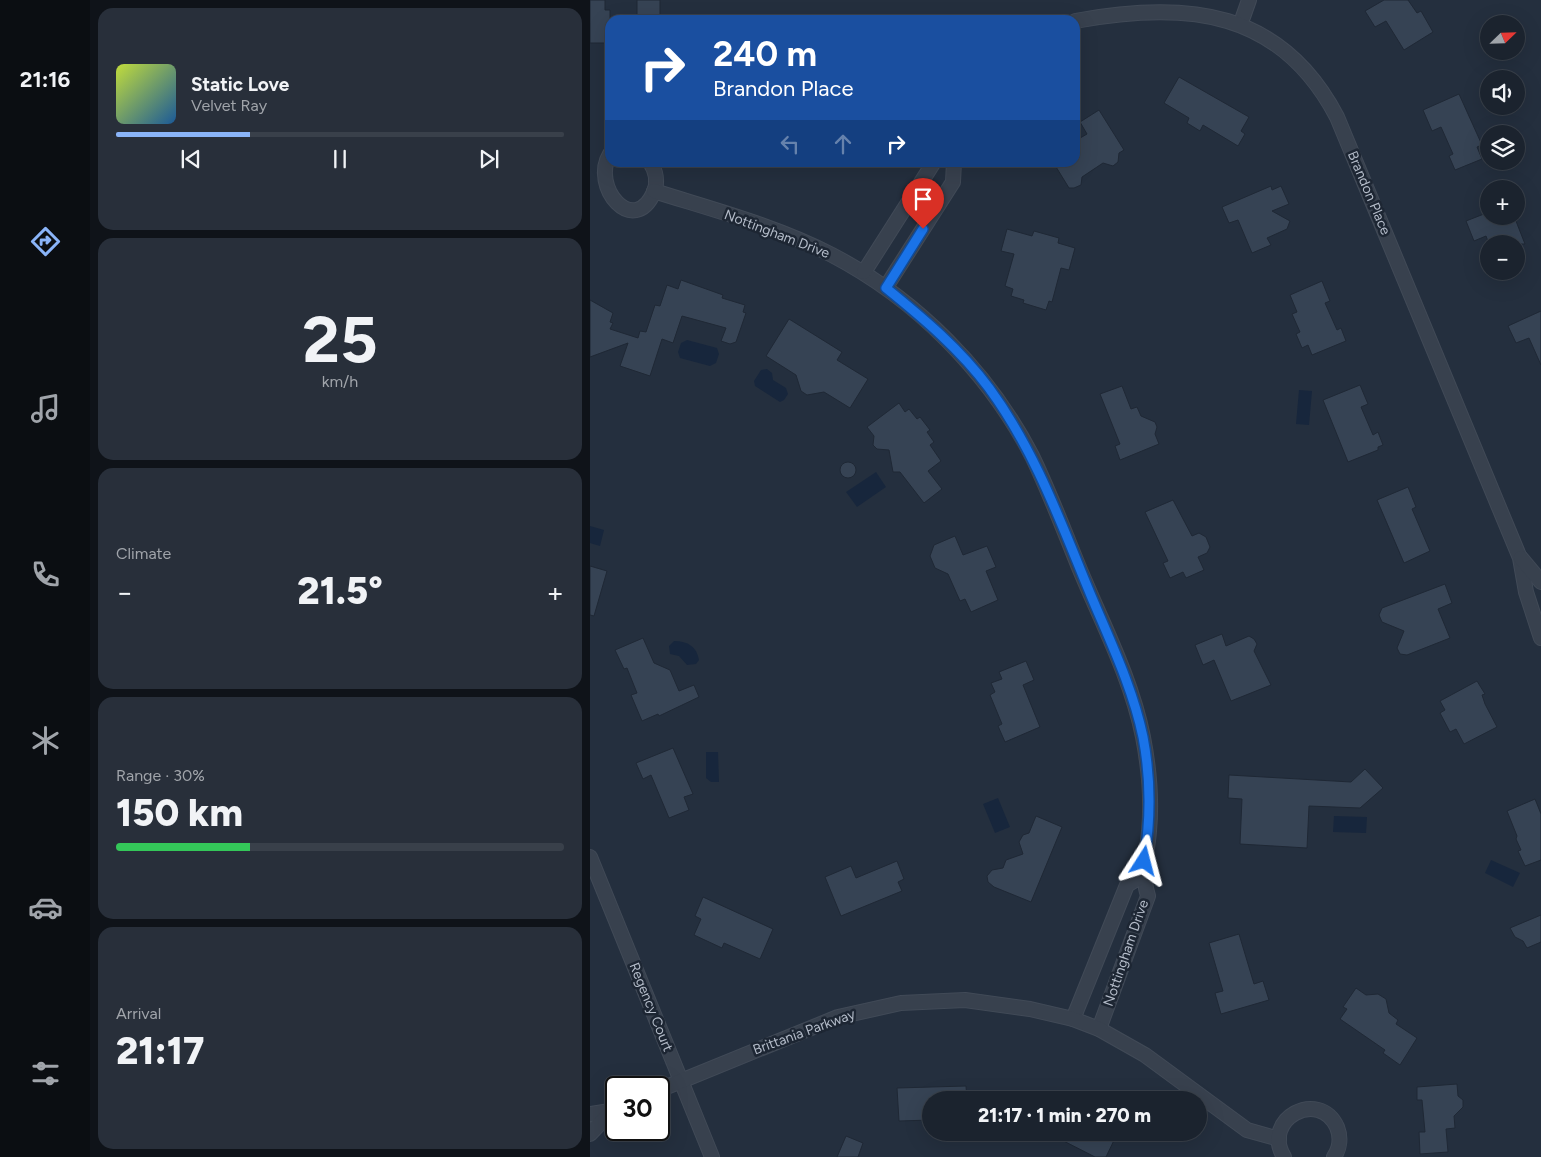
<!DOCTYPE html>
<meta charset="utf-8">
<style>
:root{--surface:#1b232e;--page:#282f3a;--text:#f1f3f6;--muted:#a0a4aa;--line:#39404a;--accent:#8ab4f8}
body{margin:0;font-family:Figtree,sans-serif;background:var(--page);color:var(--text);height:100vh;display:flex;flex-direction:column;font-size:19px;white-space:nowrap}
*{box-sizing:border-box;margin:0}
p{font-size:16px;color:var(--muted)}
.icon{flex:none;width:28px;height:28px;fill:none;stroke:currentColor;stroke-width:2;stroke-linecap:round;stroke-linejoin:round}
.map{position:relative;flex:1;overflow:hidden}
.side{display:flex;flex-direction:column;gap:8px;padding:8px;background:#0f1319;width:500px}
.side>*{flex:none}
.guide{position:absolute;left:15px;top:15px;width:475px;height:152px;border-radius:15px;box-shadow:0 5px 20px #0002,0 0 0 1px var(--line);background:#1a4fa0;color:#fff;overflow:hidden}
.needle{width:32px;rotate:67deg}
.controls{position:absolute;left:890px;top:15px;display:grid;gap:10px}
.controls a{display:grid;place-items:center;width:45px;height:45px;border-radius:50%;background:var(--surface);box-shadow:0 5px 20px #0002,0 0 0 1px var(--line);font-size:25px}
.speed{position:absolute;left:15px;top:1076px;display:flex;gap:10px;font-size:25px;font-weight:700;text-align:center}
.speed>*{display:grid;place-content:center;width:65px;height:65px;border-radius:50%;background:var(--surface);box-shadow:0 5px 20px #0002,0 0 0 1px var(--line);line-height:1}
.speed .limit{border:2px solid #111;border-radius:8px;background:#fff;color:#111}
.pin{position:absolute;display:grid;place-items:center;width:42px;height:42px;color:#fff;margin:-51px -21px;border-radius:50% 50% 50% 0;rotate:-45deg;box-shadow:0 0 5px #0007}
.pin .icon{rotate:45deg}
.me{position:absolute;width:55px;margin:-28px;rotate:9deg;stroke-linejoin:round;filter:drop-shadow(0 0 4px #0008)}
.turn{display:flex;align-items:center;gap:18px;height:105px;padding:0 25px;font-size:22px}
.turn .icon{width:65px;height:65px;stroke-width:2.5}
.turn b{display:block;font-size:35px;line-height:42px}
.lanes{display:flex;align-items:center;height:48px;padding:0 25px;background:#0003;justify-content:center;gap:25px;direction:ltr}
.lanes .off{opacity:.35}
.big{font-size:38px;font-weight:800;line-height:1.1}
.side .card{flex:1;display:flex;flex-direction:column;justify-content:center;gap:8px;min-width:0;padding:0 18px;border-radius:15px;background:var(--page)}
.side .dial{align-items:center;gap:0}
.dial b{font-size:65px;line-height:1}
.song{display:flex;align-items:center;gap:15px}
.cover{width:60px;height:60px;border-radius:8px;background:linear-gradient(135deg,hsl(70 70% 55%),hsl(210 70% 35%))}
.played{height:5px;border-radius:2px;background:linear-gradient(90deg,var(--accent) 30%,var(--line) 30%)}
.keys{display:flex;justify-content:space-around;direction:ltr}
.heat{display:flex;justify-content:space-between;align-items:center;font-size:28px;direction:ltr}
.charge{height:8px;border-radius:4px;background:linear-gradient(90deg,#34c759 30%,var(--line) 0)}
.trip{position:absolute;left:332px;top:1091px;width:285px;height:50px;border-radius:25px;background:var(--surface);box-shadow:0 5px 20px #0002,0 0 0 1px var(--line);font-weight:800;line-height:50px;text-align:center}
main{display:flex;flex:1;min-height:0}
.menu{display:flex;flex-direction:column;width:90px;justify-content:space-around;align-items:center;background:#0b0e12;color:var(--muted)}
.menu .icon{width:35px;height:35px}
.menu .current{color:var(--accent)}
.menu b{font-size:22px;color:var(--text)}
.map>svg:first-child{display:block}
.water{fill:#17263c}
.building{fill:#364354;stroke:#1f2835}
.lines{fill:none;stroke-linecap:round;stroke-linejoin:round}
.street-casing{stroke:#414a57;stroke-width:16}
.street{stroke:#38414e;stroke-width:14}
.route-casing{stroke:#114b97;stroke-width:12}
.route{stroke:#1a73e8;stroke-width:9}
.labels{text-anchor:middle;dominant-baseline:central;stroke-width:5;stroke-linejoin:round;paint-order:stroke}
.street-label{font-size:14px;fill:#b4bcc9;stroke:#1d2633}
</style>
<main>
<nav class="menu">
<b>21:16</b>
<svg class="icon current" aria-label="directions" viewBox="0 0 24 24"><path d="M12 3l9 9-9 9-9-9zM9 14v-3h6M13 9l2 2-2 2"/></svg>
<svg class="icon" aria-label="music" viewBox="0 0 24 24"><path d="M9 18V5l10-2v13"/><circle cx="6" cy="18" r="3"/><circle cx="16" cy="16" r="3"/></svg>
<svg class="icon" aria-label="phone" viewBox="0 0 24 24"><path d="M5 4h4l2 5-3 2q2 4 5 5l2-3 5 2v4C11 20 4 13 5 4z"/></svg>
<svg class="icon" aria-label="climate" viewBox="0 0 24 24"><path d="M12 3v18M4 7l16 10M4 17L20 7"/></svg>
<svg class="icon" aria-label="car" viewBox="0 0 24 24"><path d="M5 17H2v-5l4-1 3-4h7l3 4 3 1v5h-3M9 17h6M6 11h13"/><circle cx="7" cy="17" r="2"/><circle cx="17" cy="17" r="2"/></svg>
<svg class="icon" aria-label="filters" viewBox="0 0 24 24"><path d="M4 7h16M4 17h16"/><circle cx="9" cy="7" r="2"/><circle cx="15" cy="17" r="2"/></svg>
</nav>
<section class="side">
<div class="card">
<div class="song"><i class="cover"></i><div><b>Static Love</b><p>Velvet Ray</p></div></div>
<div class="played"></div>
<div class="keys"><svg class="icon" aria-label="previous" viewBox="0 0 24 24"><path d="M18 5L8 12l10 7zM5 5v14"/></svg><svg class="icon" aria-label="pause" viewBox="0 0 24 24"><path d="M8 5v14M16 5v14"/></svg><svg class="icon" aria-label="next" viewBox="0 0 24 24"><path d="M6 5l10 7-10 7zM19 5v14"/></svg></div>
</div>
<div class="card dial"><b>25</b><p>km/h</p></div>
<div class="card"><p>Climate</p>
<div class="heat"><a>−</a><b class="big">21.5°</b><a>+</a></div>
</div>
<div class="card"><p>Range · 30%</p><b class="big">150 km</b><div class="charge"></div></div>
<div class="card"><p>Arrival</p><b class="big">21:17</b></div>
</section>
<div class="map">
<svg width="951" height="1157" viewBox="0 0 951 1157">
<rect width="100%" height="100%" fill="#242f3e"/>
<!-- water -->
<g class="water">
<path d="M97,340L127,348L129,354L126,363L120,366L90,358L88,352L91,343Z"/>
<path d="M177,369L182,373L183,380L196,388L198,394L194,400L190,402L165,386L164,381L171,370Z"/>
<path d="M709,390L722,391L719,425L706,424Z"/>
<path d="M286,472L296,487L267,507L256,492Z"/>
<path d="M0,526L14,530L10,546L0,543Z"/>
<path d="M84,641C98,641 107,647 109,660L106,664L97,665L89,656L80,654L79,646Z"/>
<path d="M116,752H128L129,782H121L116,778Z"/>
<path d="M408,798L420,827L405,833L393,804Z"/>
<path d="M744,816L777,817L776,833L743,832Z"/>
<path d="M901,860L930,873L923,887L895,873Z"/>
</g>
<!-- building -->
<g class="building">
<path d="M0,0H15V10H20V43H0Z"/>
<rect x="47" y="0" width="23" height="20"/>
<path d="M794,0H818L827,13L831,11L843,32L814,50L796,21L785,27L775,11Z"/>
<path d="M589,77L659,117L651,131L655,134L648,146L613,125L610,131L597,123L599,118L574,103Z"/>
<path d="M869,94L892,145L887,147L892,159L865,170L859,156L863,154L851,127L842,131L833,110Z"/>
<path d="M509,110L534,150L529,153L528,162L523,166L513,163L492,177L491,185L484,188H479L463,162H485V141L497,134L490,122Z"/>
<path d="M681,186L682,190L691,186L699,204L682,211L700,221L697,229L677,238L681,245L662,253L648,220L639,223L632,207Z"/>
<path d="M899,212V216H924L935,244H899L896,236L884,241L876,221Z"/>
<path d="M417,229L442,236L444,231L469,238L468,243L485,248L479,270L471,268L462,302L459,301L456,310L433,303L434,300L421,296L423,289L415,286L424,254L411,251Z"/>
<path d="M91,280L133,295L132,298L155,305L153,312L156,313L146,342L140,344L131,341L136,328L92,316L83,343L72,339L60,376L30,366L38,343L0,357V300L23,313L20,322L23,323L20,329L48,338L50,331L56,332L65,305L70,306L77,285L88,289Z"/>
<path d="M732,281L740,301L735,303L747,330L751,328L756,341L722,355L718,345L712,348L706,334L710,332L702,314L707,312L700,295Z"/>
<path d="M951,311V365L939,338L926,343L918,326Z"/>
<path d="M199,319L252,352L247,360L278,379L260,408L234,392L217,395L211,391L206,375L176,356Z"/>
<path d="M770,385L778,404L771,407L783,435L788,432L793,445L788,447V450L758,462L733,400Z"/>
<path d="M532,386L541,409L547,407L551,416L565,422L567,427L565,434L569,444L530,460L525,446L530,444L510,394Z"/>
<path d="M309,403L315,412L319,409L327,419L330,417L340,430L337,432L344,442L340,445L351,461L338,471L352,489L334,503L310,472H303L299,450L287,449L283,445L284,436L277,427Z"/>
<circle cx="258" cy="470" r="8"/>
<path d="M818,487L826,507L822,509L840,551L814,563L787,500Z"/>
<path d="M583,500L602,536L609,533L616,537L620,547L617,553L608,557L614,570L596,578L593,572L580,578L573,563L578,561L555,512Z"/>
<path d="M365,536L373,555L397,546L406,567L396,571L408,600L381,612L375,599L370,601L358,574L345,568L340,556L344,545Z"/>
<path d="M0,566L17,571L4,616L0,615Z"/>
<path d="M855,584L862,603L848,609L860,638L817,655L810,654L807,648L814,631L792,622L789,615L792,608Z"/>
<path d="M632,634L636,646L659,636L664,639L667,644L664,651L681,685L641,701L624,660L613,665L605,645Z"/>
<path d="M53,638L64,663L80,670L89,691L104,685L109,697L69,716L68,714L52,721L41,695L47,693L37,668L34,669L25,650Z"/>
<path d="M436,661L444,680L433,685L450,727L415,742L408,726L412,724L400,695L405,692L401,683L412,679L409,672Z"/>
<path d="M887,681L895,694L892,695L895,704L907,727L874,744L866,729L860,732L850,713L855,710L850,701Z"/>
<path d="M83,748L103,794L94,797L99,810L79,818L61,775L53,779L46,763Z"/>
<path d="M775,769L793,788L770,808L719,806L717,848L650,844L652,799L638,798L639,775L761,782Z"/>
<path d="M945,799L951,814V860L935,866L928,851L931,850L926,839L927,836L917,811Z"/>
<path d="M446,816L472,827L441,902L404,887L398,882L397,876L402,870L413,868L416,860L433,854L429,842L433,835L439,833Z"/>
<path d="M307,861L314,879L308,882L312,891L251,916L235,877L261,866L266,878Z"/>
<path d="M113,897L183,929L170,959L134,943L132,948L104,935L111,919L105,916Z"/>
<path d="M951,915V942L937,948L933,941L925,937L920,928Z"/>
<path d="M649,934L664,984L673,981L679,1000L631,1014L625,993L633,991L619,943Z"/>
<path d="M766,988L776,995L788,994L796,999L799,1013L808,1020L806,1024L827,1038L810,1065L793,1053L795,1050L750,1019L757,1009L753,1007Z"/>
<path d="M867,1084L868,1096L873,1100V1107L864,1116L865,1128L856,1129L858,1152L830,1154L829,1132H835L832,1100H827V1087Z"/>
<path d="M376,1086L377,1100H341V1120L309,1121L307,1088Z"/>
<path d="M456,1132H528L516,1157H505Z"/>
<path d="M256,1136L273,1143L268,1157H247Z"/>
</g>
<g class="lines">
<defs>
<g id="street">
<path d="M653,17L659,0"/>
<path d="M485,21C598,0 691,10 747,117L930,558L936,592L951,638"/>
<path d="M20,154C0,187 44,238 64,192C68,182 66,171 60,162"/>
<path d="M64,191C124,210 186,226 242,255C326,299 398,371 442,456C459,491 473,528 488,565C511,621 541,677 553,737C559,768 562,799 559,831C557,858 550,868 558,896L509,1029"/>
<path d="M274,272L344,162"/>
<path d="M296,287L363,182L364,162"/>
<path d="M931,558L951,582"/>
<path d="M0,857L122,1157"/>
<path d="M483,1019L537,885L552,876"/>
<path d="M69,1090L248,1017L311,1003L375,1000L440,1009L483,1019L509,1029L555,1055L657,1130L689,1139"/>
<path d="M0,1114L26,1110"/>
<path d="M0,1134L20,1113"/>
<path d="M694,1157C671,1119 729,1088 747,1127C751,1137 750,1148 744,1157"/>
</g>
</defs>
<!-- street casing -->
<use href="#street" class="street-casing"/>
<!-- street -->
<use href="#street" class="street"/>
</g>
<g class="lines">
<defs>
<path id="route" d="M333,229L296,288C333,318 370,349 399,388C446,452 472,526 502,598C521,643 543,689 553,737C561,779 561,819 554,861"/>
</defs>
<!-- route casing -->
<use href="#route" class="route-casing"/>
<!-- route -->
<use href="#route" class="route"/>
</g>
<g class="labels">
<!-- street labels -->
<g class="street-label">
<text transform="translate(779 193) rotate(67)">Brandon Place</text>
<text transform="translate(187 234) rotate(21)">Nottingham Drive</text>
<text transform="translate(536 953) rotate(-71)">Nottingham Drive</text>
<text transform="translate(61 1007) rotate(68)">Regency Court</text>
<text transform="translate(214 1032) rotate(-20)">Brittania Parkway</text>
</g>
</g>
</svg>
<div class="controls">
<a><svg class="needle" viewBox="-14 -14 28 28"><path d="M0-13l5 13h-10z" fill="#e53935"/><path d="M0 13l5-13h-10z" fill="#a0a4aa"/></svg></a>
<a><svg class="icon" aria-label="sound" viewBox="0 0 24 24"><path d="M4 9h4l5-4v14l-5-4H4zM17 9q2 3 0 6"/></svg></a>
<a><svg class="icon" aria-label="layers" viewBox="0 0 24 24"><path d="M12 4l9 5-9 5-9-5zM3 14l9 5 9-5"/></svg></a>
<a>+</a>
<a>−</a>
</div>
<div class="speed"><div class="limit">30</div></div>
<div class="pin" style="left:333px;top:229px;background:#d93025"><svg class="icon" aria-label="arrive" viewBox="0 0 24 24"><path d="M6 21V4h12l-3 4 3 4H6"/></svg></div>
<svg class="me" style="left:554px;top:861px" viewBox="-20 -20 40 40"><path d="M0-17L14 15 0 8-14 15z" fill="#1a73e8" stroke="#fff" stroke-width="4"/></svg>
<div class="trip">21:17 · 1 min · 270 m</div>
<div class="guide">
<div class="turn"><svg class="icon" aria-label="right" viewBox="0 0 24 24"><path d="M7 20v-9h11M14 6l5 5-5 5"/></svg><div><b>240 m</b>Brandon Place</div></div>
<div class="lanes"><svg class="icon off" aria-label="left" viewBox="0 0 24 24"><path d="M17 20v-9H6M10 6l-5 5 5 5"/></svg><svg class="icon off" aria-label="ahead" viewBox="0 0 24 24"><path d="M12 20V5M6 11l6-6 6 6"/></svg><svg class="icon" aria-label="right" viewBox="0 0 24 24"><path d="M7 20v-9h11M14 6l5 5-5 5"/></svg></div>
</div>
</div>
</main>
